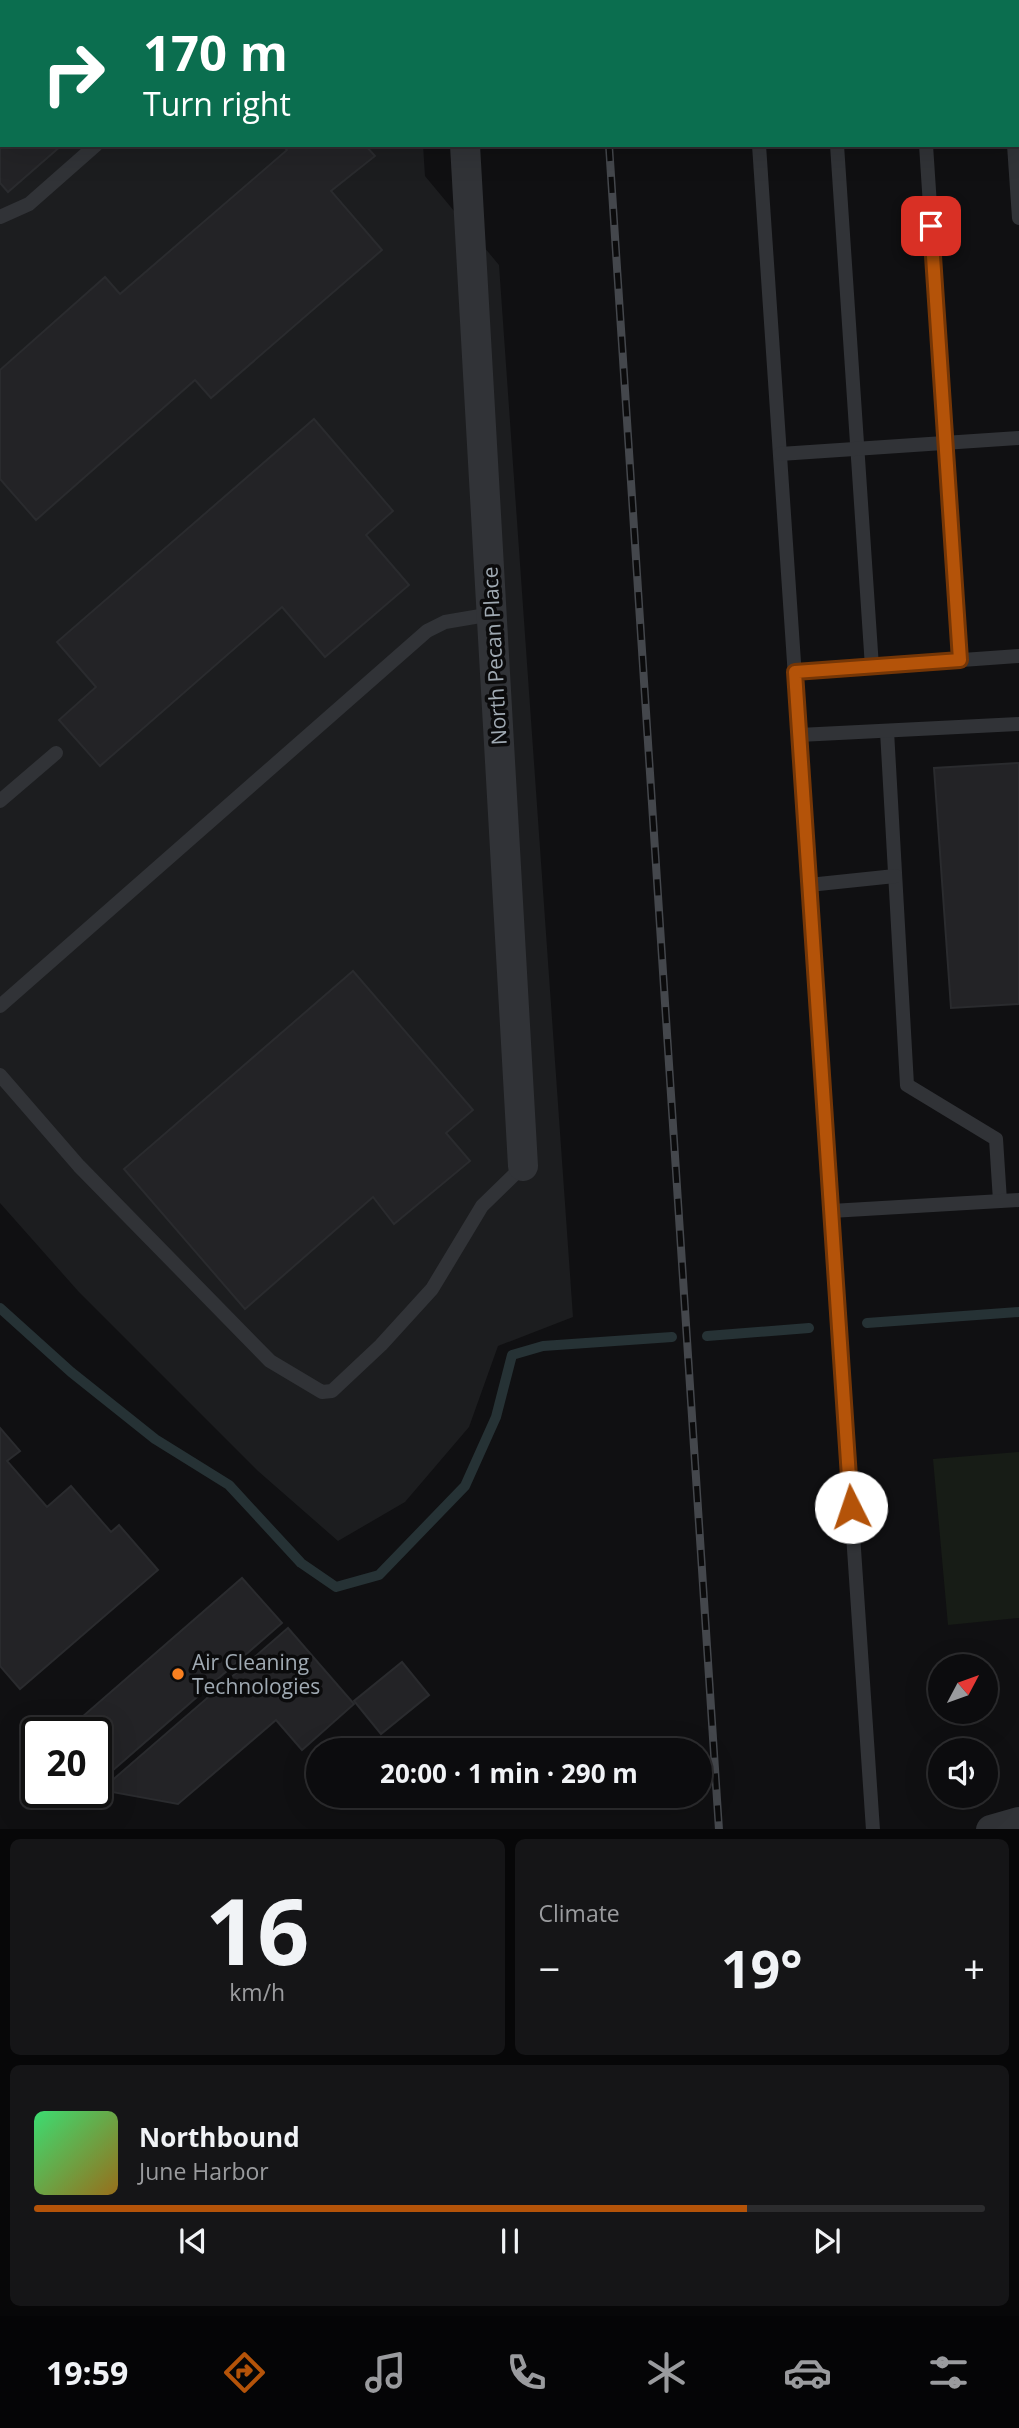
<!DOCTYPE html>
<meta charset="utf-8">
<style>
:root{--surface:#0c0c0e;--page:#151517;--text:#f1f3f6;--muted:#9a9b9e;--line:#2c2c2e;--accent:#b45309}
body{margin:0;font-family:"Open Sans",sans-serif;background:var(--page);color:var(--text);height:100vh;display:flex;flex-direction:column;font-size:26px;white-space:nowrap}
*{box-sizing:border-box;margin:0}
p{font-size:23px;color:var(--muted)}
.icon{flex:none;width:38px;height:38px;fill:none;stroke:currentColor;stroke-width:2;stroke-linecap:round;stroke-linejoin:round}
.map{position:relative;height:1829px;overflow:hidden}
.panel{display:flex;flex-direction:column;gap:10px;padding:10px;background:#070708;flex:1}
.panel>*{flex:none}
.top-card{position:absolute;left:0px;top:0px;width:1020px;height:147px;box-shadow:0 7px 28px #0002,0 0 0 2px var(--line);background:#0b6e4f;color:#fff;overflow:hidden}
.needle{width:46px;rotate:49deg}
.buttons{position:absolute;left:928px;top:1654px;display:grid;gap:14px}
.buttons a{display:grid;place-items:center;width:70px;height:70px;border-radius:50%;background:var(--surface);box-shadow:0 7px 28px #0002,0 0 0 2px var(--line);font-size:35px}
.speed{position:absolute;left:21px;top:1717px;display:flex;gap:14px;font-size:35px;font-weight:700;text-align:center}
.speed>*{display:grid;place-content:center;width:91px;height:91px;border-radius:50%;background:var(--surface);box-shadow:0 7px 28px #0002,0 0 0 2px var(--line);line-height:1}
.speed .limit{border:4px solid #111;border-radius:10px;background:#fff;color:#111}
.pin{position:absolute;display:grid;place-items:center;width:60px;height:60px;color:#fff;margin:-30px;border-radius:14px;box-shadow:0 4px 10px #0006}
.me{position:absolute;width:77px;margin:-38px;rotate:356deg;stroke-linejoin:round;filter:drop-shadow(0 0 5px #0008)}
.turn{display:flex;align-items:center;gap:24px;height:147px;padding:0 28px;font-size:32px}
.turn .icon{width:91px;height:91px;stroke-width:2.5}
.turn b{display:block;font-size:49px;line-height:60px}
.big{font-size:52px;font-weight:700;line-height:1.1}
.panel .widget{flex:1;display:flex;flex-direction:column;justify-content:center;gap:10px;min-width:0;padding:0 24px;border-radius:10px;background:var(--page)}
.panel .dial{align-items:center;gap:0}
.dial b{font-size:91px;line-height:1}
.song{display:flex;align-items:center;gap:21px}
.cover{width:84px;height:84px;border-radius:10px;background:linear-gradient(135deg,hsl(140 70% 55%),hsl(40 70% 35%))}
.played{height:7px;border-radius:4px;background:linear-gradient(90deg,var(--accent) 75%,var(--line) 75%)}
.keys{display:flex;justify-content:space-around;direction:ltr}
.heat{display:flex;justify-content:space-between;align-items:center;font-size:38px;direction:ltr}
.panel .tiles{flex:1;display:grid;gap:10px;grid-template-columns:1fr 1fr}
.widget:last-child{grid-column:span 2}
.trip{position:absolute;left:306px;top:1738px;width:406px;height:70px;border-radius:35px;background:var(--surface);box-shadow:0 7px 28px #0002,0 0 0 2px var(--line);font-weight:700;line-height:70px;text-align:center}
.dock{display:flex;height:112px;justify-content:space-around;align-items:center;background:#050506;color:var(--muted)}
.dock .icon{width:49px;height:49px}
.dock .active{color:var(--accent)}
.dock b{font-size:32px;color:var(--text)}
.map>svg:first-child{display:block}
.built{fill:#1c1d1f}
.green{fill:#171c16}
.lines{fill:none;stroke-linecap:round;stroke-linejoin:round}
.stream{stroke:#263235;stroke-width:10}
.building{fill:#232326;stroke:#2a2b2e;stroke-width:2}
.lane{stroke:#313337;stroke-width:14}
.street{stroke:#313337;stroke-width:30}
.rail-casing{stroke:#44474c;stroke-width:8}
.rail{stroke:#0b0b0c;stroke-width:5;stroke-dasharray:16;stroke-linecap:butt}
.route-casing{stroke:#753606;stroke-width:18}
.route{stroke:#b45309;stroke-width:12}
.poi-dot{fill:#fa8020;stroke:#0b0b0c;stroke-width:2.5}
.labels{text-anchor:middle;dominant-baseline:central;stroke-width:7;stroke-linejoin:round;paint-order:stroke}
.street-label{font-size:21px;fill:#a0aab3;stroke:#0b0b0c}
.poi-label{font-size:21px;fill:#a0aab3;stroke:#0b0b0c;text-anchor:start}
</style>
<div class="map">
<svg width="1019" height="1830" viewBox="0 0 1019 1830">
<rect width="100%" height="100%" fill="#101012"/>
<!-- built -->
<path class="built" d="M0,0H412V2H2V145H423L425,176L499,265L573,1317L498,1346L469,1427L405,1502L338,1541L258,1471L78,1291L0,1203Z"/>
<!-- green -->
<path class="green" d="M1019,1452V1618L948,1625L933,1459Z"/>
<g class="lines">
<!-- stream -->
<g class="stream">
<path d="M0,1308L71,1372L155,1439L229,1485L301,1563L336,1587L379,1575L465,1486L496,1417L512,1355L543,1346L672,1337"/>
<path d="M867,1323L1019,1312"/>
<path d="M707,1336L809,1328"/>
</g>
</g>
<!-- building -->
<g class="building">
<path d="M0,0H228L2,2V145H62L8,192L0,183Z"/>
<path d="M282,145H365L375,156L331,191L382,250L211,398L195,380L36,520L0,479V370L105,277L120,294L287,150Z"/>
<path d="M314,419L393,511L366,535L409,585L325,657L282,607L100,766L59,720L96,687L57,642Z"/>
<path d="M1019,763V1004L951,1008L934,768Z"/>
<path d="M353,971L473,1110L446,1133L470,1161L394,1224L373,1197L245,1309L124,1169Z"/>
<path d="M0,1428L20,1451L7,1461L47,1507L71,1486L111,1532L119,1525L158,1570L20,1689L0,1666Z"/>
<path d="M242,1578L282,1623L112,1771L96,1751V1732H81L74,1724Z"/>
<path d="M288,1628L354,1704L302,1750L276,1720L178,1804L101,1790Z"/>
<path d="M402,1662L429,1695L381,1734L354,1701Z"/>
</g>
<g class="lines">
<!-- lane -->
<g class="lane">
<path d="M749,0L750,2"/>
<path d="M827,0V2"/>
<path d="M916,0V2"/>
<path d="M1004,0V2"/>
<path d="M261,2L263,0"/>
<path d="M965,2L994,0"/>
<path d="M759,145L873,1830"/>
<path d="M837,145L872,667"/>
<path d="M926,145L960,660"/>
<path d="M1014,145L1019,218"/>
<path d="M0,217L29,204L96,145"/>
<path d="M780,454L1019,438"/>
<path d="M795,672L1019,656"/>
<path d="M887,731L907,1085L996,1139L1000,1201"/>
<path d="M799,735L1019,724"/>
<path d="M0,801L56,753"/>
<path d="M809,885L895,876"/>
<path d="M0,1006L427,631L445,622L492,614"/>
<path d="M0,1075L79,1166L270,1361L322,1392L332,1391L381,1345L432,1289L482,1206L523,1166"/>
<path d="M831,1211L1019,1200"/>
</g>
<!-- street -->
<g class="street">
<path d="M457,0V2"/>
<path d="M465,145L523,1166"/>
<path d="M991,1830L1019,1822"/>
</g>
<defs>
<g id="rail">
<path d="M599,0V2"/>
<path d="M609,145L719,1830"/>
</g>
</defs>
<!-- rail casing -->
<use href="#rail" class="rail-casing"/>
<!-- rail -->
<use href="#rail" class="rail"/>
</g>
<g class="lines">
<defs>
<path id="route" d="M851,1507L795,672L960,660L931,226"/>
</defs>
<!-- route casing -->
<use href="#route" class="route-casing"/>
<!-- route -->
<use href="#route" class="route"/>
</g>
<!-- markers -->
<circle class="poi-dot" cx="178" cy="1674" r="7"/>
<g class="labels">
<!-- street labels -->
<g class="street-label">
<text transform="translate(494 656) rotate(-93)">North Pecan Place</text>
</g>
<!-- poi labels -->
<g class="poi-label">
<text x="192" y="1662">Air Cleaning<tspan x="192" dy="24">Technologies</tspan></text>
</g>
</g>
</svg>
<div class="buttons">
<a><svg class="needle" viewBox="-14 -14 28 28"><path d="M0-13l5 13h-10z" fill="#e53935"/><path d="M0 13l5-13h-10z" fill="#9a9b9e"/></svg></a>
<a><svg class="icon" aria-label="sound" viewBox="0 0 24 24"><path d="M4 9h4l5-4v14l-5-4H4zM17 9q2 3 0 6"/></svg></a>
</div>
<div class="speed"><div class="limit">20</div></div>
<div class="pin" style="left:931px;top:226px;background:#d93025"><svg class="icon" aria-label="arrive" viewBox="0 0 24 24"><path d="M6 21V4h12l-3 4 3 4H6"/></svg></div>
<svg class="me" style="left:851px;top:1507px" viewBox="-20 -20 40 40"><circle r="19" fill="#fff"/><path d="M0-13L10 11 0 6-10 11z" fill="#b45309"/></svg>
<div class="trip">20:00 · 1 min · 290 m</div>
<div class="top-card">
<div class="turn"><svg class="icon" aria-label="right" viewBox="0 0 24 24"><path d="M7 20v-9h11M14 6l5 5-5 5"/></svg><div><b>170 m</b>Turn right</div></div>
</div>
</div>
<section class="panel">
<div class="tiles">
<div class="widget dial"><b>16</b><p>km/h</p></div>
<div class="widget"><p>Climate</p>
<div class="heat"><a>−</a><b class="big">19°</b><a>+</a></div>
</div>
<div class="widget">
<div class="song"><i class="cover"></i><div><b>Northbound</b><p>June Harbor</p></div></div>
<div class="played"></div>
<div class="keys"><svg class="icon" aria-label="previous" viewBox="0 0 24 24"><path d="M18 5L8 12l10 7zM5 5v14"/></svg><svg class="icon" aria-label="pause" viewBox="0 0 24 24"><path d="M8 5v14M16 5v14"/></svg><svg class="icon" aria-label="next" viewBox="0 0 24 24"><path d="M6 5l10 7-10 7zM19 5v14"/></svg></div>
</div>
</div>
</section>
<nav class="dock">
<b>19:59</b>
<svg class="icon active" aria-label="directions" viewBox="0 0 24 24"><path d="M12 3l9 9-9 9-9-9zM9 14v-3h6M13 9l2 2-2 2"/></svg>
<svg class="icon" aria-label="music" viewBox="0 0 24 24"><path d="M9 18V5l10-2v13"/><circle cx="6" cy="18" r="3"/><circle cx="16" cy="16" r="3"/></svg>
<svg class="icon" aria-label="phone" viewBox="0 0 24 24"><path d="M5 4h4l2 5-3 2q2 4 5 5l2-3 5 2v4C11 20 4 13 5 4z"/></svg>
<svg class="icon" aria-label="climate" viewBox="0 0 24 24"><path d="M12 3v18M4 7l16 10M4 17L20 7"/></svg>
<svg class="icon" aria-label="car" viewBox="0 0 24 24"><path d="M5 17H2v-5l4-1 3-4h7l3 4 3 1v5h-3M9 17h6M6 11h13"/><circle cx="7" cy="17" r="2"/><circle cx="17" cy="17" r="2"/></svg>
<svg class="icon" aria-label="filters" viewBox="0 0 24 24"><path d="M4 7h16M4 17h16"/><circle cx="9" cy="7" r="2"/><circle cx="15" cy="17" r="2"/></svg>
</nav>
